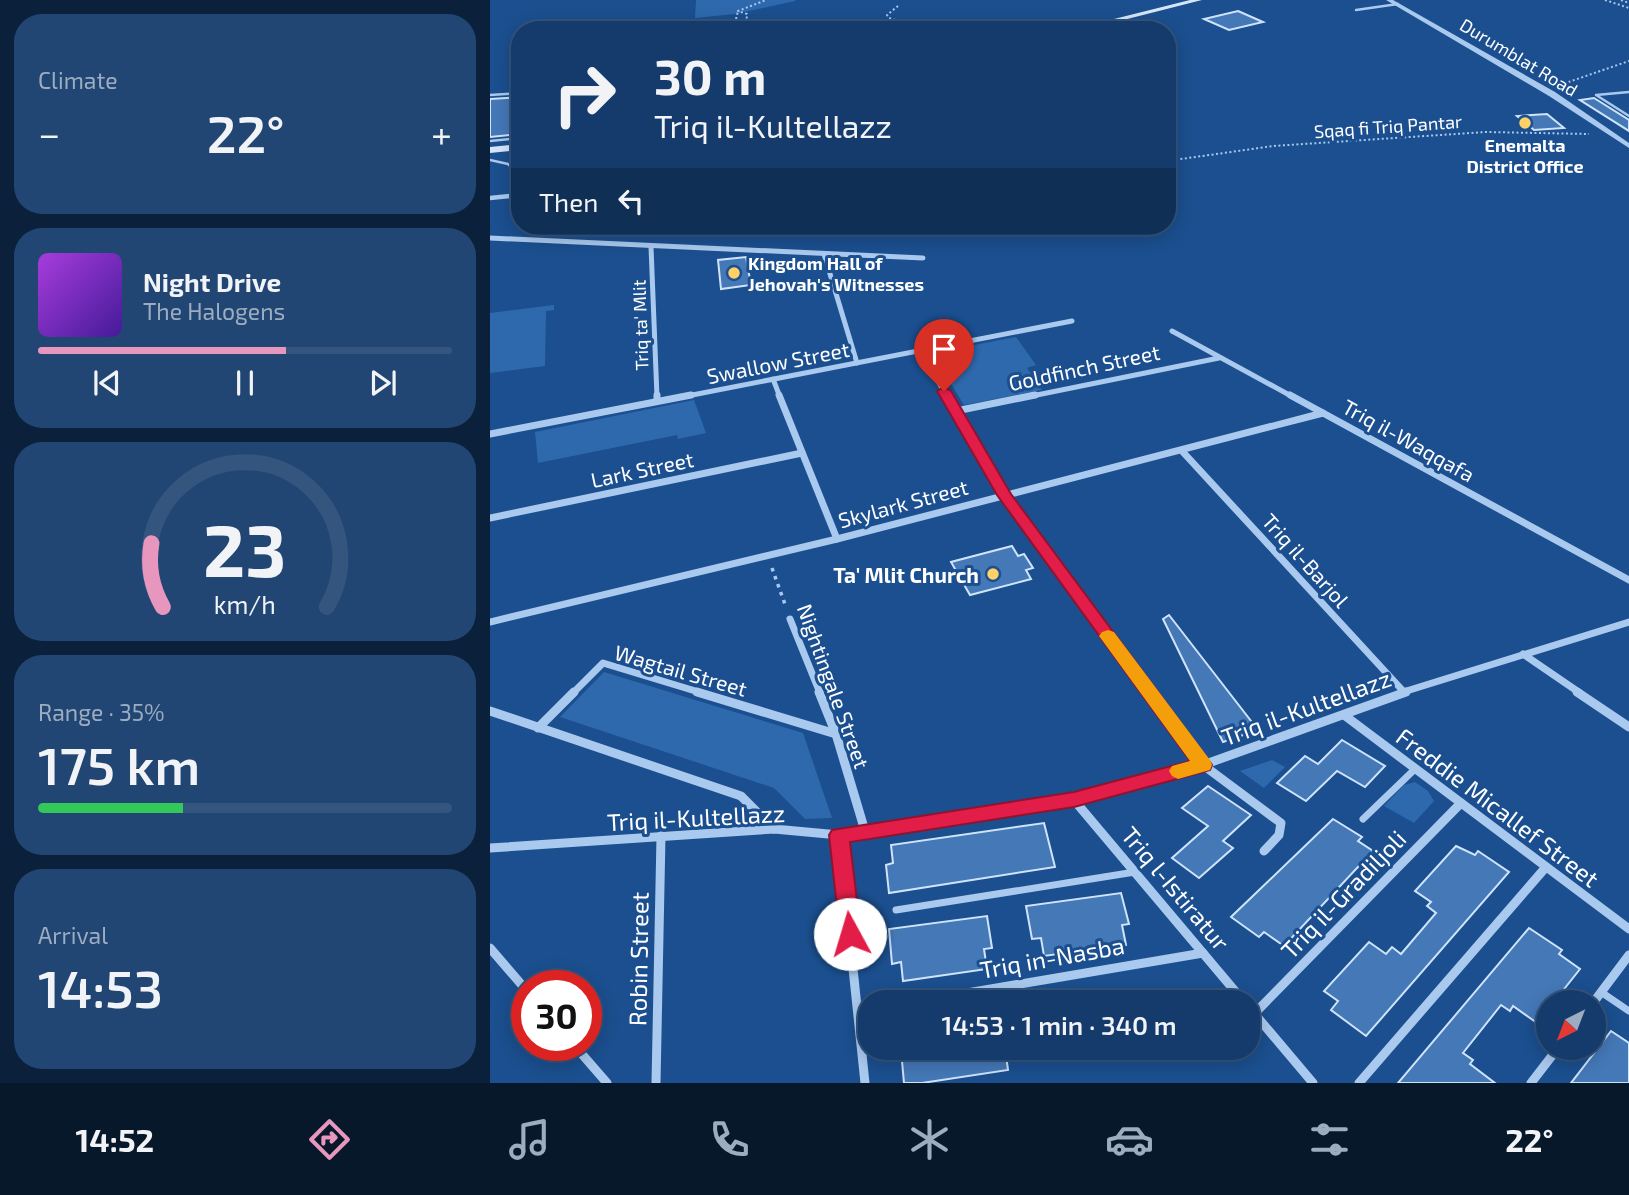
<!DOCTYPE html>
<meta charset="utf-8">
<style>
:root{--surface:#143b6b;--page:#214673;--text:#f1f3f6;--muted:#9dadc1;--line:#33557e;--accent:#e797bd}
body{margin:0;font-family:"Exo 2",sans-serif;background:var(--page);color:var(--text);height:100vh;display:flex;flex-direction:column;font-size:26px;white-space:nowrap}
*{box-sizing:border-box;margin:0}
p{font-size:23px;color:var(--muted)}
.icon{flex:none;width:38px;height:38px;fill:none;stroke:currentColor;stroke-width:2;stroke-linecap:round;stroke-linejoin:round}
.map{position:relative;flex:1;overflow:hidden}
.drawer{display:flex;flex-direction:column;gap:14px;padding:14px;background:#0b203b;width:490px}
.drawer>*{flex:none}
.hud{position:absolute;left:21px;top:21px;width:665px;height:214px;border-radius:28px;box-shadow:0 4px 18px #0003,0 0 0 2px var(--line);background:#143b6b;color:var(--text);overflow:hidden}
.needle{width:46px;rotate:222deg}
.buttons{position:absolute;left:1046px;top:990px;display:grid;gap:14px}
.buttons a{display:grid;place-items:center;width:70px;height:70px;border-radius:50%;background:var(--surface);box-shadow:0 4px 18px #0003,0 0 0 2px var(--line);font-size:35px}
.speed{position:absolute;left:21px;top:970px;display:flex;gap:14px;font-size:35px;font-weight:700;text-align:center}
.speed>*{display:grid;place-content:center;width:91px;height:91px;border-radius:50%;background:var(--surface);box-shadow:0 4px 18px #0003,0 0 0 2px var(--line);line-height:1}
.speed .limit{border:10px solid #d22;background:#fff;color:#111}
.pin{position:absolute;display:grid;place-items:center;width:60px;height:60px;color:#fff;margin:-72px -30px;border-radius:50% 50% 50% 0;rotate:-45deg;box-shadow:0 0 7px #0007}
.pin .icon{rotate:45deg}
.me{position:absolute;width:77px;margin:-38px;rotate:354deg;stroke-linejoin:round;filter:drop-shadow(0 0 5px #0008)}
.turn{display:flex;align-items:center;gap:24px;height:147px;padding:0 28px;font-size:32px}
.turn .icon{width:91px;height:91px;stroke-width:2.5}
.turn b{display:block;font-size:49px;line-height:60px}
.then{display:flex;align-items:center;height:66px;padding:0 28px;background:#0003;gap:14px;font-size:26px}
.big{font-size:52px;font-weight:600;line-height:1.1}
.drawer .tile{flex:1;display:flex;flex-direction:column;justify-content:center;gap:10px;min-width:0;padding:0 24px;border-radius:28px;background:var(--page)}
.drawer .dial{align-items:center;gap:0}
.dial svg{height:182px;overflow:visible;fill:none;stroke:var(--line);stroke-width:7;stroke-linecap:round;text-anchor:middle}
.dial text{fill:var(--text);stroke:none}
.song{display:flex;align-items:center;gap:21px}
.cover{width:84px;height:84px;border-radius:10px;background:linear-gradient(135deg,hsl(280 70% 55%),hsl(260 70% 35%))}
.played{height:7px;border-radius:4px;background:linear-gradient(90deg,var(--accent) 60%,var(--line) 60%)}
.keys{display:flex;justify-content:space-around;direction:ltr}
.heat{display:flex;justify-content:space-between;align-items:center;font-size:38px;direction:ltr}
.charge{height:10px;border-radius:5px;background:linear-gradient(90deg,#34c759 35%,var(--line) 0)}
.trip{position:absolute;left:368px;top:990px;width:402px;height:70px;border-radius:28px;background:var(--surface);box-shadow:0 4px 18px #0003,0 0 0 2px var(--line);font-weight:600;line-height:70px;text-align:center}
.tabs{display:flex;height:112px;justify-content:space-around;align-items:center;background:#08182b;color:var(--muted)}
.tabs .icon{width:49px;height:49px}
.tabs .active{color:var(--accent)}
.tabs b{font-size:32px;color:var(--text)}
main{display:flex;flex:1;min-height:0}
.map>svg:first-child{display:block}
.green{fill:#2e69ad}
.building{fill:#4478b7;stroke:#cfe3fa;stroke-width:2}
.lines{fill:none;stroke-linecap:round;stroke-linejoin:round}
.path-far2{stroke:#a9c9ee;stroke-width:2;stroke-dasharray:2 2.5;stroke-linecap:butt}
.path-far1{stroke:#a9c9ee;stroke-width:2.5;stroke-dasharray:2.5 4.5;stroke-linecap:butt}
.path{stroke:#a9c9ee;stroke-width:3.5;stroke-dasharray:3.5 5;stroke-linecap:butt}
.service-far2{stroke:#a9c9ee;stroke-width:2.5}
.service-far1{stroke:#a9c9ee;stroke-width:4.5}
.service{stroke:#a9c9ee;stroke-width:7}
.minor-far2{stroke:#a9c9ee;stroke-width:5}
.minor-far1{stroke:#a9c9ee;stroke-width:7}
.minor{stroke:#a9c9ee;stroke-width:9}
.tertiary{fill:#a9c9ee;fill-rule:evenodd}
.secondary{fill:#d6e6fa;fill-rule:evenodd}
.route{fill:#e11d48;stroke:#92132f;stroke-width:2}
.slow{fill:#f59e0b}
.poi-dot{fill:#ffd166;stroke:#1b4f8f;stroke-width:2.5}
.labels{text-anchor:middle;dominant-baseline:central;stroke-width:6;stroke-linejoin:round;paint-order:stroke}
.far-street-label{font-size:18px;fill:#fff;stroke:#1b4f8f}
.far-poi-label{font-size:18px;font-weight:bold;fill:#fff;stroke:#1b4f8f}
.street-label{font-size:21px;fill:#fff;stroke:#1b4f8f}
.poi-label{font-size:21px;font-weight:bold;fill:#fff;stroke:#1b4f8f;text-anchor:end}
.near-street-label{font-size:24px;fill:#fff;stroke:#1b4f8f}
</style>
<main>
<section class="drawer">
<div class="tile"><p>Climate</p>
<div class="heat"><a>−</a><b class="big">22°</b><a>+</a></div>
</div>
<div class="tile">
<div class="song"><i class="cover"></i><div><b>Night Drive</b><p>The Halogens</p></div></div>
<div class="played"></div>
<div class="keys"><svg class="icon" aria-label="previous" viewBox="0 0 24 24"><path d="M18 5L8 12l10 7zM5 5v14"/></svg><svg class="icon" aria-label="pause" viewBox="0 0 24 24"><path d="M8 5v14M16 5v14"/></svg><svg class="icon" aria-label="next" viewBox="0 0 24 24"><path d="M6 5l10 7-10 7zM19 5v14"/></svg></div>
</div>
<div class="tile dial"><svg viewBox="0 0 100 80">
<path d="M14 69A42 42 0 1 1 86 69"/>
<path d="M14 69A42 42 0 0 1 9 41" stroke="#e797bd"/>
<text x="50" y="56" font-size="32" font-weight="700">23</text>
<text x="50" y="72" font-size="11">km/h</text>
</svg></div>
<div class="tile"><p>Range · 35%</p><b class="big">175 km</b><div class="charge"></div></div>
<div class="tile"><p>Arrival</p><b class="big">14:53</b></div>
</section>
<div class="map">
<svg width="1139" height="1083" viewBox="0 0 1139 1083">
<rect width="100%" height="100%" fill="#1b4f8f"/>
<!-- green -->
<g class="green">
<path d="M206,0H305V1L245,14L205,18Z"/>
<path d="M64,305V310L56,311L55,366L0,373V313Z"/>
<path d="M526,337L546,365L537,368L552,390L474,405L442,353Z"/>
<path d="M204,400L216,433L188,439L187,435L48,463L45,432Z"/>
<path d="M114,672L313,733L342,818L315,819L284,788L70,717Z"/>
<path d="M782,760L795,767L774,788L750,771Z"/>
<path d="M925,782L938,791L944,801L924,823L894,806L914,785Z"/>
</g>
<!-- building -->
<g class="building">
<path d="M748,11L773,22L739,30L714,19Z"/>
<path d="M30,97V134L0,137V99Z"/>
<path d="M1104,98L1139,120V131L1090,100Z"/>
<path d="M1057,114L1074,128L1044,130L1027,116Z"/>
<path d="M256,257L261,285L231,289L228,260Z"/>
<path d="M522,546L528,556L534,554L543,568L536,570L541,579L480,595L461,562Z"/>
<path d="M679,615L768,730L733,742L673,619Z"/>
<path d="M852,740L895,766L875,787L847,771L816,801L787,783L815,756L828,764Z"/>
<path d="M718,786L761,815L733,841L743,848L709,878L682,858L718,826L692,808Z"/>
<path d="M843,819L872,837L868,841L883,851L794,946L774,932L769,937L741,917Z"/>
<path d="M554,823L565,867L399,893L396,865L403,863L401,845Z"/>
<path d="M966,846L985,855L988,851L1019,872L876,1036L841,1010L848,1001L834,991L879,942L896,954L902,947L911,954L946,913L937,906L941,902L925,891Z"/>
<path d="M631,893L639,924L632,925L636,945L554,956L551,938L542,939L536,906Z"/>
<path d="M497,916L502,948L494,949L497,969L413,981L411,962L402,964L399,929Z"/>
<path d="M1039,928L1072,950L1069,954L1090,969L1063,1003H1059V1009L1047,1023L1023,1006L1020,1011L1011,1005L973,1053L983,1060L980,1064L1005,1083H908Z"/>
<path d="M1121,1031L1139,1043V1083H1081Z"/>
<path d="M422,1048H515L518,1070L432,1083H414L411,1050Z"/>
</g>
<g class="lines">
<!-- path-far2 -->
<g class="path-far2">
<path d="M1115,0L1139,8"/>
<path d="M1131,0L1139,3"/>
<path d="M408,6L397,15L399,18L436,30"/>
<path d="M246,19L248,11"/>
<path d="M260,30L256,27L257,14L248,11L276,0"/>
<path d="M1070,85L1139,61"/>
<path d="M677,161L783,146L996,132L1099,134"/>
</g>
<!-- path-far1 -->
<path class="path-far1" d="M532,226L537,232"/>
<!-- path -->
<path class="path" d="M282,568L296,607"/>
<!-- service-far2 -->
<g class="service-far2">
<path d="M866,10L908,4"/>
<path d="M1139,92L1106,95L1139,116"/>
<path d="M0,95L30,93"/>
<path d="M0,141L30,138"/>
<path d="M0,160L18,164L26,172"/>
</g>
<!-- service-far1 -->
<g class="service-far1">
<path d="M25,170L30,178"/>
<path d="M0,198L30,195"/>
</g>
<!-- service -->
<g class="service">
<path d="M873,819L925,769"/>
<path d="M406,910L645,872"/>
<path d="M1111,992L1139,1011"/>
</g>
<!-- minor-far2 -->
<g class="minor-far2">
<path d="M0,238L433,258"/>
<path d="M161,247L167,397"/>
<path d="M334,254L367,363"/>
<path d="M682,331L803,397"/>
<path d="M431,351L457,397"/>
<path d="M283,379L290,397"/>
<path d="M192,397L582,321"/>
<path d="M537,397L729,358"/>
</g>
<!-- minor-far1 -->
<g class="minor-far1">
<path d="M167,395V401"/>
<path d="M289,395L347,539"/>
<path d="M456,395L514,495L660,693"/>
<path d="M800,395L1139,580"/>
<path d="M466,411L545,395"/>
<path d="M0,434L201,395"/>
<path d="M692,451L914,692"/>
<path d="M0,518L312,453"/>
<path d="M300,619L330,693"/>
<path d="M0,622L347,539L833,413"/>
<path d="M1033,654L1090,693"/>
<path d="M83,693L113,663L212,693"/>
<path d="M910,693L1139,622"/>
</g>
<!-- minor -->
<g class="minor">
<path d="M207,692L346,734"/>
<path d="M329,692L346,734L375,831"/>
<path d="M659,692L713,765L791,823L789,835L774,851"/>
<path d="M1087,692L1139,727"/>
<path d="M0,711L251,796L284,829"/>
<path d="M854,715L1139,929"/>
<path d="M48,728L84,692"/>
<path d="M584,800L755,1003"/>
<path d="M349,835L375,1083"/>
<path d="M0,848L284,829L349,835L584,800L713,765L916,692"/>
<path d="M0,948L37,991"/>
<path d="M418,1003L713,953"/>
<path d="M1103,1003L1139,955"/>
<path d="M758,1006L823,1083"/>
<path d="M764,1014L971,803"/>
<path d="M84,1045L117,1083"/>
<path d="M166,1083L171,836"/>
<path d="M869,1083L1056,867"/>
<path d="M1041,1083L1068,1048"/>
</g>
<!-- tertiary -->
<path class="tertiary" d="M896,0H903L1065,92L1139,143V148L1059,96Z"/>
<!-- secondary -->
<g class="secondary">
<path d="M700,0H712L594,30H580Z"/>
<path d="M30,144V150L0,153V147Z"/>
</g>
</g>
<!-- route -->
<path class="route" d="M454,387L461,391L521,494L722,765L720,770L713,772L584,807L360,842L371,934L368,940L360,943L353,940L350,934L339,835L342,830L584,792L700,761L507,495L447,391Z"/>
<!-- slow -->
<path class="slow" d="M618,630L624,632L720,760L722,765L720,770L688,779L682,776L679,771L682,766L700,761L612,640L609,636L612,632Z"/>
<!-- markers -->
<g class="poi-dot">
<circle cx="1035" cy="123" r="7"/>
<circle cx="244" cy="273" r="7"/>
<circle cx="503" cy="574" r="7"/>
</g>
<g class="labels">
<!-- far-street labels -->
<g class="far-street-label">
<text transform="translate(1029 57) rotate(31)">Durumblat Road</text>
<text transform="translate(898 126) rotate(-4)">Sqaq fi Triq Pantar</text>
<text transform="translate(150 325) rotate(-92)">Triq ta' Mlit</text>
</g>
<!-- far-poi labels -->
<g class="far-poi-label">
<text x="1035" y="145">Enemalta<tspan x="1035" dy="21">District Office</tspan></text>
<text x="258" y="263" text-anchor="start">Kingdom Hall of<tspan x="258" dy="21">Jehovah's Witnesses</tspan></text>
</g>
<!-- street labels -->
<g class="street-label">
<text transform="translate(288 362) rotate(-11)">Swallow Street</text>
<text transform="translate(594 367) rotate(-12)">Goldfinch Street</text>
<text transform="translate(919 440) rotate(29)">Triq il-Waqqafa</text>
<text transform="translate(152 469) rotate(-12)">Lark Street</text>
<text transform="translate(413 503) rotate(-15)">Skylark Street</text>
<text transform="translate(816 560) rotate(48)">Triq il-Barjol</text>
<text transform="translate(191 670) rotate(16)">Wagtail Street</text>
<text transform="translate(344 686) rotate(70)">Nightingale Street</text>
</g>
<!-- poi labels -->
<g class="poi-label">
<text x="489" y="574">Ta' Mlit Church</text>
</g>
<!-- near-street labels -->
<g class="near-street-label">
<text transform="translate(816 707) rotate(-20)">Triq il-Kultellazz</text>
<text transform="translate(1008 807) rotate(37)">Freddie Micallef Street</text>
<text transform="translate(206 817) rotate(-3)">Triq il-Kultellazz</text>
<text transform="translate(686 888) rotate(50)">Triq l-Istiratur</text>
<text transform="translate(853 894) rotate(-46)">Triq il-Gradiljoli</text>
<text transform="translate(562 957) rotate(-10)">Triq in-Nasba</text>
<text transform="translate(148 959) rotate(-89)">Robin Street</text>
</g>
</g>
</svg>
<div class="buttons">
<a><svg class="needle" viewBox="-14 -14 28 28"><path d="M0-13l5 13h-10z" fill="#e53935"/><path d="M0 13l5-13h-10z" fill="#9dadc1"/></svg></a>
</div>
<div class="speed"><div class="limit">30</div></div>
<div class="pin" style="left:454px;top:391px;background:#d93025"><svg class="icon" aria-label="arrive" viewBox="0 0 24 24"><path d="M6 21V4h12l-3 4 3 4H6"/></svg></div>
<svg class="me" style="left:360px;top:934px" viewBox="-20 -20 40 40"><circle r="19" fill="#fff"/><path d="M0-13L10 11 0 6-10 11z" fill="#e11d48"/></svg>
<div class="trip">14:53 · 1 min · 340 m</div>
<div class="hud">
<div class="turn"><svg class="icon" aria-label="right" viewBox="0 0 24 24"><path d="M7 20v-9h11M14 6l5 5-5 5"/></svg><div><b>30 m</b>Triq il-Kultellazz</div></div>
<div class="then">Then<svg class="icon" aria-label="left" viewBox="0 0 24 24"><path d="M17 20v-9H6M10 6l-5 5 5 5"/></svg></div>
</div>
</div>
</main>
<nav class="tabs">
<b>14:52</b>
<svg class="icon active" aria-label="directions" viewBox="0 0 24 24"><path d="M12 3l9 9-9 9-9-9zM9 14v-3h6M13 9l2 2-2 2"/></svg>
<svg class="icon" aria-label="music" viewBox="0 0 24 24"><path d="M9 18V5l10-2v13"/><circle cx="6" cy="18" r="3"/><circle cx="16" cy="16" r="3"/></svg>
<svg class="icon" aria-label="phone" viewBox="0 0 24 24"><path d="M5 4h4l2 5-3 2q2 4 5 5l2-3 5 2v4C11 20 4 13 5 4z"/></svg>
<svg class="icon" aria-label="climate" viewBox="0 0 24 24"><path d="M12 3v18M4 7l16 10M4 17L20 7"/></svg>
<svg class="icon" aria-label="car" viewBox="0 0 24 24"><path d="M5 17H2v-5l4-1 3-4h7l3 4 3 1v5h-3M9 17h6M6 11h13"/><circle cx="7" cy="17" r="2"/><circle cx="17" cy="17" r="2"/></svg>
<svg class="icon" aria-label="filters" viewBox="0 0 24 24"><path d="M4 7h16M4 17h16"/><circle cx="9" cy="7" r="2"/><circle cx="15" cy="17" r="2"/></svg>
<b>22°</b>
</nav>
